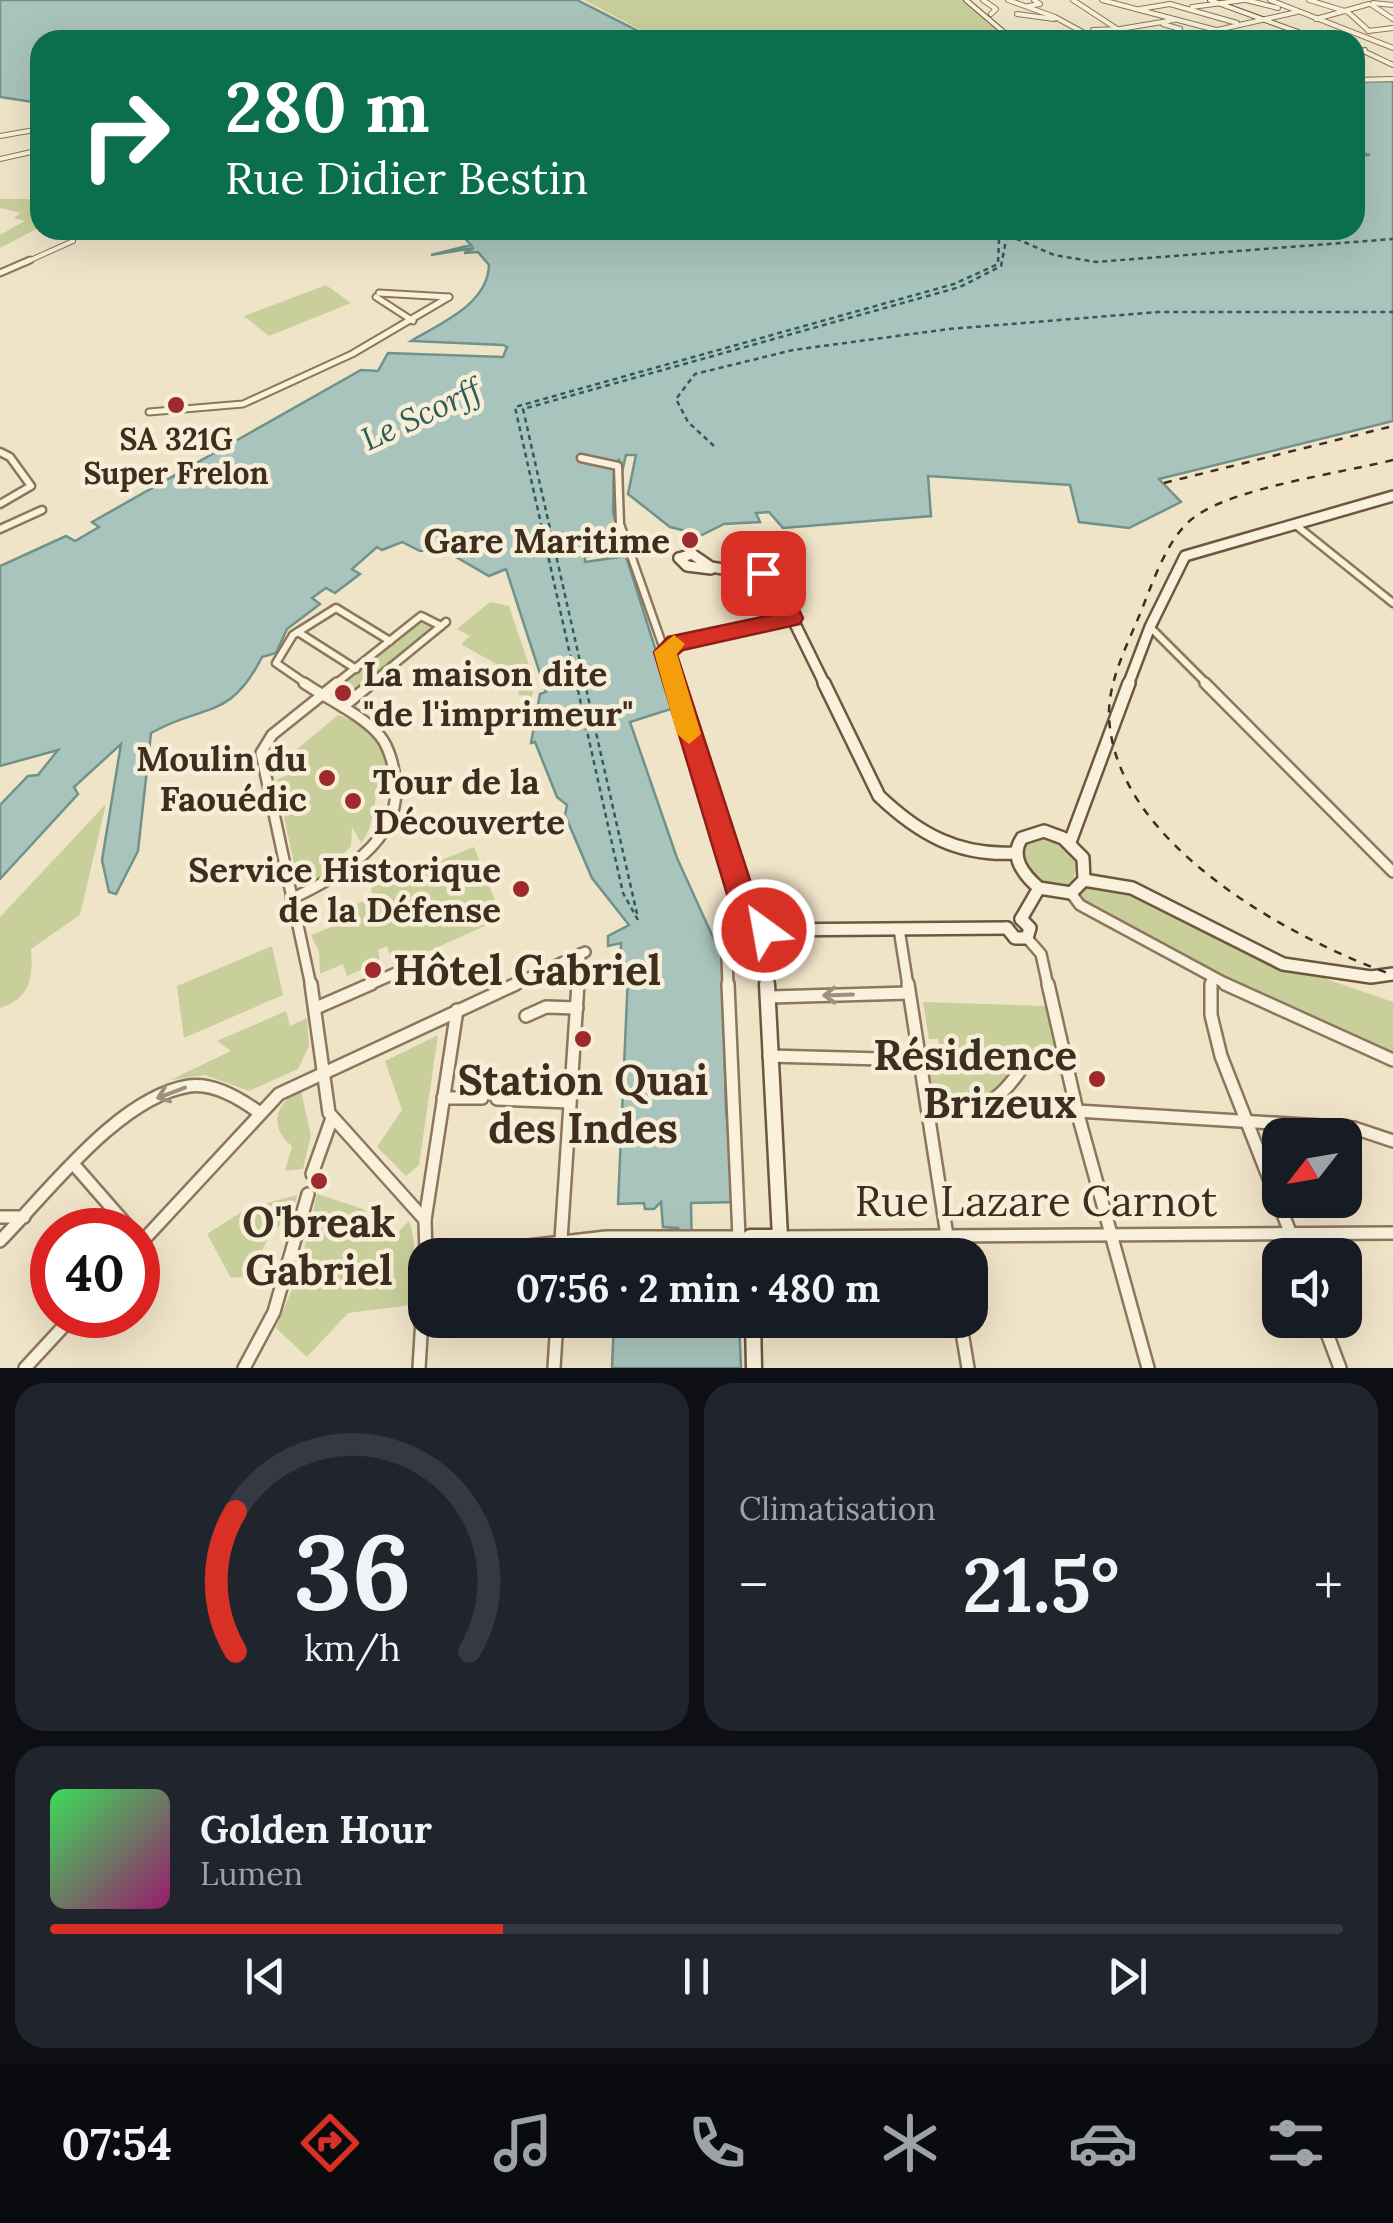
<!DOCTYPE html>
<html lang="fr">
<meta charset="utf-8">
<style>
:root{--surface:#171b24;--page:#20242c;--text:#f1f3f6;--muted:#9ea1a6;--line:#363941;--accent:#d93025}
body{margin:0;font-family:Lora,serif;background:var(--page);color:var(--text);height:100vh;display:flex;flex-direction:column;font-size:38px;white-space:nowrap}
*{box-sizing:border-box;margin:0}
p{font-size:32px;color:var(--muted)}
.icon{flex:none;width:55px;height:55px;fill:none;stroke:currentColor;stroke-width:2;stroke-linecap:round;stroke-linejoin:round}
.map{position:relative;height:1368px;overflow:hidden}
.panel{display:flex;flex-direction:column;gap:15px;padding:15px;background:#0d0f14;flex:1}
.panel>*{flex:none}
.banner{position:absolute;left:30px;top:30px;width:1335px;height:210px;border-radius:30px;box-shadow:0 10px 40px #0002;background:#0b6e4f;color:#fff;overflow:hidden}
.needle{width:65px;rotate:239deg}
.controls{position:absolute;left:1262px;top:1118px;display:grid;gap:20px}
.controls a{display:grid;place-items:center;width:100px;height:100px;border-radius:20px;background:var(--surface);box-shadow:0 10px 40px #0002;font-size:50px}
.speed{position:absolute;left:30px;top:1208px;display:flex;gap:20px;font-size:50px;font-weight:700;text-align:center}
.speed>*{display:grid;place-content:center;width:130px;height:130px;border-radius:50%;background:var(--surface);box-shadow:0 10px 40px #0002;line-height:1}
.speed .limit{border:15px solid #d22;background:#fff;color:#111}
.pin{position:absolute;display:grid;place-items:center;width:85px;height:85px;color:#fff;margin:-42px;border-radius:20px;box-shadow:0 5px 15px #0006}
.me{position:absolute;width:110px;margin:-55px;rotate:328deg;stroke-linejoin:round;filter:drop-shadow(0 0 8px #0008)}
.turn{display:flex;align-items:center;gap:35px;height:210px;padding:0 30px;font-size:45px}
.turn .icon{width:130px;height:130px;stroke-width:2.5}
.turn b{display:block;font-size:70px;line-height:85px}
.big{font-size:75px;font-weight:800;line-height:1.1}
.panel .widget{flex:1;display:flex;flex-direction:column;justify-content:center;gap:15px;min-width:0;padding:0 35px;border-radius:30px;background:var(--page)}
.panel .dial{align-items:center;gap:0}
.dial svg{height:260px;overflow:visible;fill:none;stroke:var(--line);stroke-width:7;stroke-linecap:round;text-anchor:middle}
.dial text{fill:var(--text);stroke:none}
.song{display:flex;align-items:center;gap:30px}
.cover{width:120px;height:120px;border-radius:15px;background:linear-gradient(135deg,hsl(130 70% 55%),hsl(320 70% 35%))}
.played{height:10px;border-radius:5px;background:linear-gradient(90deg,var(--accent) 35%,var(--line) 35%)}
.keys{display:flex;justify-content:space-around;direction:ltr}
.heat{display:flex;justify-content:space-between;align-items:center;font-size:55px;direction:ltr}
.panel .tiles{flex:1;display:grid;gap:15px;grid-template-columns:1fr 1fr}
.widget:last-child{grid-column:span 2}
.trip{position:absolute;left:408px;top:1238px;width:580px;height:100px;border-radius:30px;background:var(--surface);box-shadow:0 10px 40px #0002;font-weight:800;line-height:100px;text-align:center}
.tabs{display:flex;height:160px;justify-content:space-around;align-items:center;background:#090b0e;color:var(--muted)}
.tabs .icon{width:70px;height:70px}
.tabs .on{color:var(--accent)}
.tabs b{font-size:45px;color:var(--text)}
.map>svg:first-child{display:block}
.green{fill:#c9cf9b}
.water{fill:#a9c4bc;stroke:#6f938a;stroke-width:2.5}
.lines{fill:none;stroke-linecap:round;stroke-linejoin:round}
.ferry{stroke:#2f5d5a;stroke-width:2.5;stroke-dasharray:5 4;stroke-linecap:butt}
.street-far4-casing{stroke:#8d765c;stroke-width:6}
.street-far3-casing{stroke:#8d765c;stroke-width:9}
.street-far2-casing{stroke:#8d765c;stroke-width:11}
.street-far1-casing{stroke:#8d765c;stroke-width:14}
.street-casing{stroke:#8d765c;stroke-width:16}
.secondary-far3-casing{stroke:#6f573f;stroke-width:6}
.secondary-far2-casing{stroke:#6f573f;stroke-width:14}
.secondary-far1-casing{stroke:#6f573f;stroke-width:16}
.secondary-casing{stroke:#6f573f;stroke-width:19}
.street-far4{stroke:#faf1dc;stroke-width:4}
.street-far3{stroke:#faf1dc;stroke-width:5}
.street-far2{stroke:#faf1dc;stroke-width:6}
.street-far1{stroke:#faf1dc;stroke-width:9}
.street{stroke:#faf1dc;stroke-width:11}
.secondary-far3{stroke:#faf1dc;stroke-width:4}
.secondary-far2{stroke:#faf1dc;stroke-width:9}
.secondary-far1{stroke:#faf1dc;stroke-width:11}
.secondary{stroke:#faf1dc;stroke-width:14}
.rail{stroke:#3d2e20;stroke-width:2.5;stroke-dasharray:8 8;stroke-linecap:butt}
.oneway{stroke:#9c907e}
.route{fill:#d93025;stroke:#8d1f18;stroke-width:2.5}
.slow{fill:#f59e0b}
.poi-dot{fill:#9e2a2b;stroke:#f7eed8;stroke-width:4}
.labels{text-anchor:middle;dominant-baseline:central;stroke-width:9;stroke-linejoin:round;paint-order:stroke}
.far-poi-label{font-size:30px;font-weight:bold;fill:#3d2e20;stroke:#f7eed8}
.far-water-label{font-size:32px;font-style:italic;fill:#2f5d5a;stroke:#f7eed8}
.poi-label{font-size:35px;font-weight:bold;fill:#3d2e20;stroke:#f7eed8;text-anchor:end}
.near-poi-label{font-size:42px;font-weight:bold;fill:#3d2e20;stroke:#f7eed8}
.near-street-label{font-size:42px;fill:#3d2e20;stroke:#f7eed8}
</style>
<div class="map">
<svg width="1393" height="1368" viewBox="0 0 1393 1368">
<rect width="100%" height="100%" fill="#f0e4c8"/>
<!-- green -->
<g class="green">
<path d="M584,0H963L981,10L1010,40H660Z"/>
<path d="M0,199H40V227L0,248V235L25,221L14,218L21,213L0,208Z"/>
<path d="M326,285L351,303L269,336L244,316Z"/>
<path d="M490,602L509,606L535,683L531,701L530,696L518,695L522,679L461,644L470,636L457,629Z"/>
<path d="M422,619L436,628L358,692L344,682Z"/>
<path d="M338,715C364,723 383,742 392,772L382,774C373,797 375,828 361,843L352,827L351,846L324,875L303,887L298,882L276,780L290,774L289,756Z"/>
<path d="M106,804L80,915L31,949C33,975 32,998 0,1008V917Z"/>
<path d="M1040,837L1062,843L1076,860L1074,879C1062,891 1050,886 1035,881L1020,854L1025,843Z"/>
<path d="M474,847L502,918L394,967L387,946L378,950L380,962L347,976L343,964L320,974L319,952L311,935L334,926L331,914L364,901L367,911L376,908L371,888Z"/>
<path d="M1084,880L1132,888L1283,964L1393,1002V1060L1212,978L1080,905L1071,893Z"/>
<path d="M272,946L283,995L184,1038L177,986Z"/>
<path d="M923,1002L1047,1006L1057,1056L1020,1058L994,1097H935L927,1061L942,1060L938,1039H929Z"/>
<path d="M286,1011L290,1026L307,1018L309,1046L298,1069L249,1091L205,1075L170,1080L231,1051L217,1041Z"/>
<path d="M438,1035L419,1165L406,1176L377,1147L402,1110L385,1061Z"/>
<path d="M301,1091L311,1135L303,1169L285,1171L292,1146C268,1127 275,1102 301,1091Z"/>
<path d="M317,1194L363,1209L393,1237L409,1221C419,1248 413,1278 411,1305L348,1313L307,1357L276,1328L299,1272Z"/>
<path d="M297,1195L292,1217L271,1232L250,1276L231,1278L207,1234L246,1209Z"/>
</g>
<!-- water -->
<g class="water">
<path d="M0,0H577L656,40H40V103L0,97Z"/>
<path d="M1355,81H1393V421L1159,479L1181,502L1129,528L1079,522L1070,485L928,476L931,516L783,528L769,512L756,513L760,522L724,524L702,535L670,527L628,494L636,455H626L622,472L619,460L614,464L613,512L624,550L585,557V562L626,556L674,708L630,722L677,858L722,957L726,1110L735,1202L691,1203L692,1255H678V1228L663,1227L661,1202L654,1209H645L644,1203L618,1204L628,975L620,974L621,943L608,946V936L629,925L592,878L565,815L567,805L557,797L535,742L531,743L540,694L546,692L506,569L489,576L442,549L420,551L402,542L382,550L377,547L352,569L360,574L335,593L326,588L312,598L320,604L287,629L276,653L262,657C230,721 204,703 151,733L138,851L116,894L109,892L102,860L121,744L74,787L78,794L0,879V805L28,776L38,775L58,750L0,766V566L66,536L75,541L99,527L92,522L361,370L378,371L388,353L503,357L507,347L503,345L411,341C441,323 488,304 489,265L478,252L464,253L474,248L431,255L471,245L457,230H1355V156L1370,155L1355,151Z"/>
<path d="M614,1320H739L741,1368H612Z"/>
</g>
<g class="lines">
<!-- ferry -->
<g class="ferry">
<path d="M1013,230L1017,239L1054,255L1096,262L1393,239"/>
<path d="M714,446L688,422L676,399L695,374L793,350L949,329L1158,312H1393"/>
<path d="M637,914L523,409L960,287L1001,266L1008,230"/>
<path d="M638,920L623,893L515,407L954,284L998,264L999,239L1006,230"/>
</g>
<defs>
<g id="street-far4">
<path d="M983,0L996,9L991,14"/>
<path d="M1008,0L1055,17L1097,40"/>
<path d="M1073,0L1134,40"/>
<path d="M1102,0L1254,40"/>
<path d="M1246,0L1278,8"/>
<path d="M1270,0L1393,48"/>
<path d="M1309,0L1348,12L1369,31"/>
<path d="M1373,3L1393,5"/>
<path d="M1372,5L1393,19"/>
<path d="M1028,6L1040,4L1034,0"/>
<path d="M1192,7L1244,0"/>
<path d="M1140,9L1170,4L1237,23"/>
<path d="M1017,14L1054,19"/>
<path d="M1316,19L1369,4"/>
<path d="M1163,24L1180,29"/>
<path d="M1120,29L1174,20"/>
<path d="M1093,30L1120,29"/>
<path d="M1368,31L1393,28"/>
<path d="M1023,33L1092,35"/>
<path d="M1215,36L1260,33"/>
<path d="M1173,40L1297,12"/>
<path d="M1355,47L1393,65"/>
<path d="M1355,62L1365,50"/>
<path d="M1355,80L1393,79"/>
<path d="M0,136L40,129"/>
<path d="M0,159L40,150"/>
<path d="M24,263L73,241"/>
</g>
<g id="street-far3">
<path d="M0,273L30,260"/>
<path d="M379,293L449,297"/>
<path d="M376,297L413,321"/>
<path d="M149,412L243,404L352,354L449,297"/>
</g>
<g id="street-far2">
<path d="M0,452L10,457L31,486L0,504"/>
<path d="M581,458L618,466L620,524L665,652"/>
<path d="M1297,526L1393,603"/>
<path d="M0,529L42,510"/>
<path d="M1150,627L1208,685"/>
<path d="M298,632L356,669"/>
<path d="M308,685L276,663L293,635L336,608L390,641"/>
<path d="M334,685L421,616L441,626"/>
<path d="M369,685L446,622"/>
</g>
<g id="street-far1">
<path d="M1205,683L1393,872"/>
<path d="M343,707L372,683"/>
<path d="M1071,893L1080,905L1230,986"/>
<path d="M291,899C338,877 404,841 395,780C394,766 389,747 380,736C363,715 327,699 304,683"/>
<path d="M899,929L908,986"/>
<path d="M1027,938L1041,954L1048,986"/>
<path d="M311,986L261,753L272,735L337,683"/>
<path d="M366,986L426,960"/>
<path d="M511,986L585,952"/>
<path d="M578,986L580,954"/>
<path d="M728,986L727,957L765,943"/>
<path d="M1211,986L1212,978"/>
</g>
<g id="street">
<path d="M311,984L329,1113L425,1220"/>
<path d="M728,984L739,1237"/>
<path d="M908,984L950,1255"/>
<path d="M1048,984L1077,1111L1148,1368"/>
<path d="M1211,984V1015L1221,1056L1299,1255"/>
<path d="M1225,984L1393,1060"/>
<path d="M769,997L909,993"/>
<path d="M316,1008L371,984"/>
<path d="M526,1016L546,1007L577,1008"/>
<path d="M769,1056L920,1060"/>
<path d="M443,1098H482"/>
<path d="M497,1099L569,1102"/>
<path d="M1077,1111L1354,1128L1393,1141"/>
<path d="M928,1112C982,1111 995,1108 1026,1062L1067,1060"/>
<path d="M76,1167L131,1230"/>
<path d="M312,1174L332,1118"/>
<path d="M0,1217H24"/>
<path d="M780,1237L1393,1233"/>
<path d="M0,1241C48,1192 119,1097 189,1086C214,1082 241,1099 260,1113"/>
<path d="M138,1246L279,1094L516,984"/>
<path d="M426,1255L425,1220L457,1010"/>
<path d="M451,1255L606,1237H740"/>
<path d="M560,1255L578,984"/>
<path d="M960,1320L968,1368"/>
<path d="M1322,1320L1340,1368"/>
<path d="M25,1368L74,1315"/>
<path d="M244,1368L274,1312L308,1194"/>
<path d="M419,1368L425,1269"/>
<path d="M554,1368L557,1320"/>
</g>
<g id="secondary-far3">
<path d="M966,0L1013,40"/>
<path d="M1210,0L1320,40"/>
</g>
<g id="secondary-far2">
<path d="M679,558L692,554L711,567L772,577L825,685"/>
<path d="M679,558L687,566L711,569"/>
<path d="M676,685L665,652L676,643L793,619"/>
<path d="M1128,685L1150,627L1185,556L1393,496"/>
</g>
<g id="secondary-far1">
<path d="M675,683L752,925L764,930L1007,928"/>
<path d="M824,683L879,796C919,834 958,856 1014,853"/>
<path d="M1044,831L1063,838L1083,858L1084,880L1071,893L1039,888C1024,875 1009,857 1022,838Z"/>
<path d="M1070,842L1129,683"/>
<path d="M1084,880L1132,888L1283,964L1371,977L1393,974"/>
<path d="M1021,919L1039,888"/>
<path d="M1007,928L1015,938H1027L1030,928L1021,919"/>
<path d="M764,930L767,986"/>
</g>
<g id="secondary">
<path d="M751,1255L750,1237H780L767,984"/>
<path d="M753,1320L754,1368"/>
</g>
</defs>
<!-- street-far4 casing -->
<use href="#street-far4" class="street-far4-casing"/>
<!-- street-far3 casing -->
<use href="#street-far3" class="street-far3-casing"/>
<!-- street-far2 casing -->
<use href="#street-far2" class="street-far2-casing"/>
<!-- street-far1 casing -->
<use href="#street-far1" class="street-far1-casing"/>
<!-- street casing -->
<use href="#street" class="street-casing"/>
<!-- secondary-far3 casing -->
<use href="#secondary-far3" class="secondary-far3-casing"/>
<!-- secondary-far2 casing -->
<use href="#secondary-far2" class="secondary-far2-casing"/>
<!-- secondary-far1 casing -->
<use href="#secondary-far1" class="secondary-far1-casing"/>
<!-- secondary casing -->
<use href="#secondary" class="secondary-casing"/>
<!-- street-far4 -->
<use href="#street-far4" class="street-far4"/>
<!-- street-far3 -->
<use href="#street-far3" class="street-far3"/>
<!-- street-far2 -->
<use href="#street-far2" class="street-far2"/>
<!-- street-far1 -->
<use href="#street-far1" class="street-far1"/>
<!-- street -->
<use href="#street" class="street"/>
<!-- secondary-far3 -->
<use href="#secondary-far3" class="secondary-far3"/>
<!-- secondary-far2 -->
<use href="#secondary-far2" class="secondary-far2"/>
<!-- secondary-far1 -->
<use href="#secondary-far1" class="secondary-far1"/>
<!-- secondary -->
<use href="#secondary" class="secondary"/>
<!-- rail -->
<g class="rail">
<path d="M1393,460C1341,473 1237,487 1196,516C1166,536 1151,589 1137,621C1125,649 1108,684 1109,716C1114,843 1289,938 1393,975"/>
<path d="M1164,483L1393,426"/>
</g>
</g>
<!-- one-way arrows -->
<defs><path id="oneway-shaft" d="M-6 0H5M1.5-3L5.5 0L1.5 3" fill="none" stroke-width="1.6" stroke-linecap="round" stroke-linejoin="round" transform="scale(2.5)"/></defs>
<g class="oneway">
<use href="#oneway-shaft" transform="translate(838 995) rotate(178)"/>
<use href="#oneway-shaft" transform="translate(171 1093) rotate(159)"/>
</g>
<!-- route -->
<path class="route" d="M763,566L785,580L803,618L800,624L683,650L677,655L761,914L774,921L778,930L774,940L764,943L742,934L733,914L654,652L668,637L780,613L769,589L753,573Z"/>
<!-- slow -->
<path class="slow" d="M674,635L685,644L677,654L701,734L689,744L677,734L654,652Z"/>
<!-- markers -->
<g class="poi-dot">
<circle cx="176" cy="405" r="10"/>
<circle cx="690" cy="540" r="10"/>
<circle cx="343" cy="693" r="10"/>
<circle cx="327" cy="778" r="10"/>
<circle cx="353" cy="801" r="10"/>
<circle cx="521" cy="889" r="10"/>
<circle cx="373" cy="970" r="10"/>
<circle cx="583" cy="1039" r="10"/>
<circle cx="1097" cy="1079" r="10"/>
<circle cx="319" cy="1181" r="10"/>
</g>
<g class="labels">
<!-- far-poi labels -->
<g class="far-poi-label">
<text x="176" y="439">SA 321G<tspan x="176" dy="34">Super Frelon</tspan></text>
</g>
<!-- far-water labels -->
<g class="far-water-label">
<text transform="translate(421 414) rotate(-25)">Le Scorff</text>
</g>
<!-- poi labels -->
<g class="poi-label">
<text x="670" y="540">Gare Maritime</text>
<text x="363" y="673" text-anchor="start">La maison dite<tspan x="363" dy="40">"de l'imprimeur"</tspan></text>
<text x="307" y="758">Moulin du<tspan x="307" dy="40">Faouédic</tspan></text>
<text x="373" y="781" text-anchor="start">Tour de la<tspan x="373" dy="40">Découverte</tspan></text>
<text x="501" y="869">Service Historique<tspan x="501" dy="40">de la Défense</tspan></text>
</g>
<!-- near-poi labels -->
<g class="near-poi-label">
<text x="393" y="970" text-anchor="start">Hôtel Gabriel</text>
<text x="1077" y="1055" text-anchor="end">Résidence<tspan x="1077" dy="48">Brizeux</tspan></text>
<text x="583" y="1080">Station Quai<tspan x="583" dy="48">des Indes</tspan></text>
<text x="319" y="1222">O'break<tspan x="319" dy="48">Gabriel</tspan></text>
</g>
<!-- near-street labels -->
<g class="near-street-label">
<text x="1036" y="1201">Rue Lazare Carnot</text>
</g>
</g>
</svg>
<div class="controls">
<a><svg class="needle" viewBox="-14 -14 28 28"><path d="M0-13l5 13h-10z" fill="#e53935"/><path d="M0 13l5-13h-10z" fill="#9ea1a6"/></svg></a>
<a><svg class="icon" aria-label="sound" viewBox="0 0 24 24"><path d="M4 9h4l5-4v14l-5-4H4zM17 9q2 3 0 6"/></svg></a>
</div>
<div class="speed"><div class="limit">40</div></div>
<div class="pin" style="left:763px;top:573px;background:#d93025"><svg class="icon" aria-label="arrive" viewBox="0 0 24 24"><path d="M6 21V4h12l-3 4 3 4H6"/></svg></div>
<svg class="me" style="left:764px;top:930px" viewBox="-20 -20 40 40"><circle r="17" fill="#d93025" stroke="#fff" stroke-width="3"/><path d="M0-11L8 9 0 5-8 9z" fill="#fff"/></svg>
<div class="trip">07:56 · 2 min · 480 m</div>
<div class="banner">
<div class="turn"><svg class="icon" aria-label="right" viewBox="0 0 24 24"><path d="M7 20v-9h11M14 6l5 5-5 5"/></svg><div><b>280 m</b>Rue Didier Bestin</div></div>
</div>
</div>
<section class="panel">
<div class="tiles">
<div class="widget dial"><svg viewBox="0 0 100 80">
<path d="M14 69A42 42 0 1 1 86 69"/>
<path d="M14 69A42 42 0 0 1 14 26" stroke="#d93025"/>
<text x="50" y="56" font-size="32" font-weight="700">36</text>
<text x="50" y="72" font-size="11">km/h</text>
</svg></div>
<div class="widget"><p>Climatisation</p>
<div class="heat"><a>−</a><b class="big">21.5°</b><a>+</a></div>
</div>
<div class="widget">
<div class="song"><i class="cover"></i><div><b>Golden Hour</b><p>Lumen</p></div></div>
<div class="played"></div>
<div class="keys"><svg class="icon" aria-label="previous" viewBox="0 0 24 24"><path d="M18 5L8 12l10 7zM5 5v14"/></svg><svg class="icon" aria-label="pause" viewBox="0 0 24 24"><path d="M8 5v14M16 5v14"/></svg><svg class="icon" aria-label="next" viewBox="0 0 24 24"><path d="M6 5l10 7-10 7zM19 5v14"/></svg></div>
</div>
</div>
</section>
<nav class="tabs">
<b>07:54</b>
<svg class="icon on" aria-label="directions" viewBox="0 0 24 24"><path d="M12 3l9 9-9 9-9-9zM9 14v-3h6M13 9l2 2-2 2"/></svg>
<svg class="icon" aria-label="music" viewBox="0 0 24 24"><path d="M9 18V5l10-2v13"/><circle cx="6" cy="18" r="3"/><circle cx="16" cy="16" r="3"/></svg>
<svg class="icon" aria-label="phone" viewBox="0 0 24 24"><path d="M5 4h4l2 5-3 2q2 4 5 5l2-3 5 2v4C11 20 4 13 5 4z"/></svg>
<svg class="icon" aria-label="climate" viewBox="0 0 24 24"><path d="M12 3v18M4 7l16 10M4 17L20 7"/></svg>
<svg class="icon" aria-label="car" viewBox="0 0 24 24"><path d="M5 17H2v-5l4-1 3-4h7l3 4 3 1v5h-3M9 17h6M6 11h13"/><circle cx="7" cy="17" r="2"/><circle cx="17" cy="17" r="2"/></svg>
<svg class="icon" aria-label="filters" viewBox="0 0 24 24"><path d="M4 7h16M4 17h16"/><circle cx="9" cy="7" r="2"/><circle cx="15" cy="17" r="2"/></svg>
</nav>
